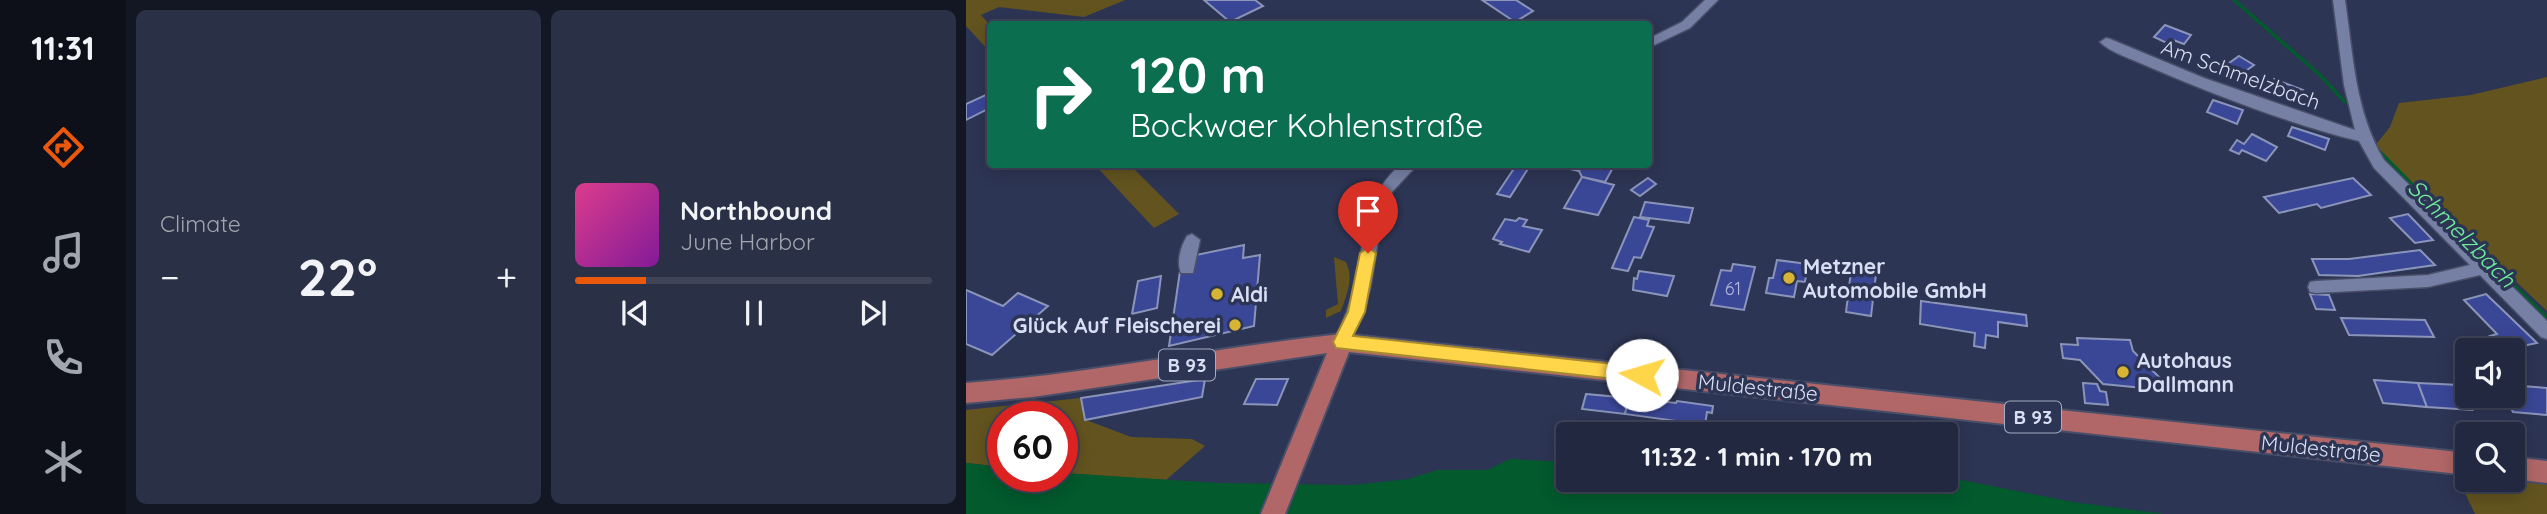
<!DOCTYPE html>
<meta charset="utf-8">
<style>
:root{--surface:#22283f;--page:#2a3046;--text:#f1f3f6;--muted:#a2a6b0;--line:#3f4459;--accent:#ea580c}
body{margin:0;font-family:Quicksand,sans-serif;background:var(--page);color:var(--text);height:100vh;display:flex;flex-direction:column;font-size:26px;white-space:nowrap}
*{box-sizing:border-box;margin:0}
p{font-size:23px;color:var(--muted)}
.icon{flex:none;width:38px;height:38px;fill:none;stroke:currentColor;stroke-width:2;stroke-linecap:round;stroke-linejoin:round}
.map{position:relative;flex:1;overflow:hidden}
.panel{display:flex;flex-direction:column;gap:10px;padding:10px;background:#131623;width:840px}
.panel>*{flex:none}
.top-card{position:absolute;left:21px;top:21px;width:665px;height:147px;border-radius:7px;box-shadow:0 4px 18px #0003,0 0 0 2px var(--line);background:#0b6e4f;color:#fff;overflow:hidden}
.tools{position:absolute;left:1489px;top:338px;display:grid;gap:14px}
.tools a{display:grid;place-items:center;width:70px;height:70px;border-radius:7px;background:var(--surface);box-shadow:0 4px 18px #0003,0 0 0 2px var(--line);font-size:35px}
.speed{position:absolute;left:21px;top:401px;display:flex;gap:14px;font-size:35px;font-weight:700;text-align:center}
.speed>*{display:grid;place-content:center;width:91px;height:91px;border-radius:50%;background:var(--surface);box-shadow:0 4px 18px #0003,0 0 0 2px var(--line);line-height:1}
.speed .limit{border:10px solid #d22;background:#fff;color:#111}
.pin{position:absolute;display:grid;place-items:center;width:60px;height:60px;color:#fff;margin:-72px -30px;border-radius:50% 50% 50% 0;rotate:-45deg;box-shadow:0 0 7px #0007}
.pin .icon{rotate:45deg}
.me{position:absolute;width:77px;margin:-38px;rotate:276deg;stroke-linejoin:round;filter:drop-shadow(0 0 5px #0008)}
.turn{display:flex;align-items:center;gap:24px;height:147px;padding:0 28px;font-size:32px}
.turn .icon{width:91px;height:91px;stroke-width:2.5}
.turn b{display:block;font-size:49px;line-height:60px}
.big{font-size:52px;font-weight:700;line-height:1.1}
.panel .tile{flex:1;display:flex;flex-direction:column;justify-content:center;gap:10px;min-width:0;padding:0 24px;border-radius:10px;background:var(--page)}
.song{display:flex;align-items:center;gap:21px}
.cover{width:84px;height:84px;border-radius:10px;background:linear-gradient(135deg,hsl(330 70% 55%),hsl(290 70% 35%))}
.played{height:7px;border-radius:4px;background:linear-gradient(90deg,var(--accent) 20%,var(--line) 20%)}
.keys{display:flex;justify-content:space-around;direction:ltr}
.heat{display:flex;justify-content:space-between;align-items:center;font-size:38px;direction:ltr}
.panel .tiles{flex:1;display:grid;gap:10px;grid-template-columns:repeat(2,1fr)}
.trip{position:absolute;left:590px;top:422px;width:402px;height:70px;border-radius:7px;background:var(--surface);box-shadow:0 4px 18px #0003,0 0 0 2px var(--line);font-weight:700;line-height:70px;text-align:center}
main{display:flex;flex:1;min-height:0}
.tabs{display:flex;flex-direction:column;width:126px;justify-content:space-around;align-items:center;background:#0e1019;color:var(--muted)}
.tabs .icon{width:49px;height:49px}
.tabs .on{color:var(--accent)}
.tabs b{font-size:32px;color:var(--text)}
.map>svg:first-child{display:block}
.green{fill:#63541f}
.water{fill:#025a2d}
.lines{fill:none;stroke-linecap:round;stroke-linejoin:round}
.stream-far1{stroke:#025a2d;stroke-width:3.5}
.stream{stroke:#025a2d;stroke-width:4.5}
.building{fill:#3a4797;stroke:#8b95ba;stroke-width:2}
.minor-casing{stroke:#494f69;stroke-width:3}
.major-casing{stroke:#494f69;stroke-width:4}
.minor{fill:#7680a4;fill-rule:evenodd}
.major{fill:#b16767;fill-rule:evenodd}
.route{fill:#ffd54a;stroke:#a68a30;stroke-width:2}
.poi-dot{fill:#d7b434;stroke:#2d3554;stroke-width:2.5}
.labels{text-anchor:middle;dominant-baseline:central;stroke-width:7;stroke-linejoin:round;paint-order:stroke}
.number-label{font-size:18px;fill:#b1b9dc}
.shield{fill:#2d3554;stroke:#a5acc3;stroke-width:2}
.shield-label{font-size:19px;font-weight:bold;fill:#d9dff3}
.street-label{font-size:21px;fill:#d9dff3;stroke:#2d3554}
.poi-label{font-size:21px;font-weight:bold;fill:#d9dff3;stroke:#2d3554;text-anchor:start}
.water-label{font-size:23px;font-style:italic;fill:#70ee9c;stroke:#2d3554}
</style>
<main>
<nav class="tabs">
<b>11:31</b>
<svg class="icon on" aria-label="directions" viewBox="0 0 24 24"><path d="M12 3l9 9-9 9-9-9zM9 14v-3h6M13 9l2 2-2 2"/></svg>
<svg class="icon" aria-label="music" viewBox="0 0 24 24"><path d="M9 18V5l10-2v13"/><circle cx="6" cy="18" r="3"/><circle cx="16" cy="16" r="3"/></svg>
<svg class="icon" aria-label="phone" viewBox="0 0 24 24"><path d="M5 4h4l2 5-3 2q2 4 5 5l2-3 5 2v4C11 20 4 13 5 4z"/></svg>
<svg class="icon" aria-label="climate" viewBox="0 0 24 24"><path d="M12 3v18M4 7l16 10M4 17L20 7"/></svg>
</nav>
<section class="panel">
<div class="tiles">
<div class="tile"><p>Climate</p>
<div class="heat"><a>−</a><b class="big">22°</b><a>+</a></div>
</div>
<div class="tile">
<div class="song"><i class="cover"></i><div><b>Northbound</b><p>June Harbor</p></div></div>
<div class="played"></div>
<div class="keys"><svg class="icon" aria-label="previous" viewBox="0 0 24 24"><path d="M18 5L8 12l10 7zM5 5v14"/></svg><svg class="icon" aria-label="pause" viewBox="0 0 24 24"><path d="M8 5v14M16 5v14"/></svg><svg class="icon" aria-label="next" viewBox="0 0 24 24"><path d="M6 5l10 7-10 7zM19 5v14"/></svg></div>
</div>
</div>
</section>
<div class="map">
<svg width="1581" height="514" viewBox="0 0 1581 514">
<rect width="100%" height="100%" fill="#2d3554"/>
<!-- green -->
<g class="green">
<path d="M0,0H159L118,17L33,7L15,15L24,25V52L0,26Z"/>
<path d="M1581,77V311L1408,147L1424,127L1433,103L1505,95Z"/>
<path d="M129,165H164L213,214L188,228Z"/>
<path d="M368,257L380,262C388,279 381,293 375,311L360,318V310L372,304Z"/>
<path d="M115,398L120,420L165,437L226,439L239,446L200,480L96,473V416H37V467L0,463V410Z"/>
<path d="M1490,474L1501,475L1502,480L1581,481V514H1509Z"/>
</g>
<!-- water -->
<path class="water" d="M544,459L602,462V480H995L1107,502L1199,514H0V463L37,467V476H96V473L253,483L386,485L442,479L471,470H521Z"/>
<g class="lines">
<!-- stream-far1 -->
<g class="stream-far1">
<path d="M1268,0L1354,75L1379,102"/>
<path d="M1411,149L1487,226"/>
</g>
<!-- stream -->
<path class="stream" d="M1485,225L1581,318"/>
</g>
<!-- building -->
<g class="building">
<path d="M238,0H289L297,6L264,22Z"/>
<path d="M516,0H550L567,11L549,22Z"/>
<path d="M1199,25L1225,35L1218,44L1207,40L1203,44L1188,37Z"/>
<path d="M1273,56L1288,65L1274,75L1259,66Z"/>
<path d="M1308,79L1337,90L1331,101L1306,93L1308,91L1303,89Z"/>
<path d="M24,93V108L0,120V104Z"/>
<path d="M1247,100L1277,110L1271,124L1241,112Z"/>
<path d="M1326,127L1363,139L1359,150L1322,136Z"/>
<path d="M1286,134L1311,147L1300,161L1276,150L1273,154L1264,150L1271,140L1278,144Z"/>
<path d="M551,164H565L544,197L531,194Z"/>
<path d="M583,164H617L613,171Z"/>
<path d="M617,164H649L639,182L616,177L613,171Z"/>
<path d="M616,177L648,185L632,215L598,208Z"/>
<path d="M682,178L690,184L674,196L665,190Z"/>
<path d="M1387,178L1405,195L1355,208L1351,204L1313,213L1298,197Z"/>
<path d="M679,202L727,208L723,223L674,217Z"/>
<path d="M1442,214L1467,240L1449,243L1424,218Z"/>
<path d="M668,217L683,220L681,226L688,227L675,258L668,257L662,271L646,268Z"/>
<path d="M553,218L561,220L557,226L576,230L563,252L534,244L536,242L527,239L539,219L550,221Z"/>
<path d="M278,245L277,258L294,255L288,326L203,346L214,271L228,268L230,255Z"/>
<path d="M1454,250L1469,265L1392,276L1353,275L1346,259H1383Z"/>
<path d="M811,260L842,264L839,282L831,281L828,297L800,293L803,278H807Z"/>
<path d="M767,264L789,267L778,310L745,305L755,270L765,271Z"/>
<path d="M673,271L708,276L701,296L667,290L668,278L671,279Z"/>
<path d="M885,271L910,274L905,316L880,312Z"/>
<path d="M195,276L191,308L166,314L172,281Z"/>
<path d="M0,290L37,306L52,293L82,306L26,355L0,344Z"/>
<path d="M1344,294L1363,295L1369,310L1350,309Z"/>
<path d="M1520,294L1571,343L1538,350L1524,336L1531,334L1498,300Z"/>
<path d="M955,301L1060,315L1061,326L1032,322V337L1020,335L1019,348L1008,346L1009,333L954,324Z"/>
<path d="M1375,318L1459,320L1468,337L1383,335Z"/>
<path d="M1111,338L1164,340L1167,351L1207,391L1137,384L1114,360L1097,358L1095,344L1112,345Z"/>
<path d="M239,379L236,397L119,420L115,398Z"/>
<path d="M290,379H322L311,405L278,404Z"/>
<path d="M1408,380L1452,383L1461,407L1417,403Z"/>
<path d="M1117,383L1131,384L1134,391L1140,392L1142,405L1119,403Z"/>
<path d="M1452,383L1494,385L1506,410L1461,407Z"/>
<path d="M1556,386L1581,388V415L1547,412L1539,396H1547V388L1558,389Z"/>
<path d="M620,394L663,398L659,414L616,409Z"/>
<path d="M663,398L710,403L711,401L747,406L746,413L741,412L739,425L659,414Z"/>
</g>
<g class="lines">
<defs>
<g id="minor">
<path d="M739,0H752L724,28L682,48V39L716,22Z"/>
<path d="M1367,0H1379C1387,54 1389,112 1418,160L1581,321V339L1575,337L1514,275L1462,287L1350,293L1344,292L1342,287L1344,282L1350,281L1462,275L1504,265L1408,168L1393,141C1323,124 1247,94 1181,66C1166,59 1145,53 1134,42L1140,38L1144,39L1238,78L1389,130L1378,85Z"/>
<path d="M435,164H452L426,192L417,211L404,289L382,348L376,350L370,348L367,343C377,323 385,303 390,282C400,235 395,200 435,164Z"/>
<path d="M226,234L234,240L227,273H215C210,262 215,246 221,236Z"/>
</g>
<g id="major">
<path d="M376,334L1502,453V475L383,352L319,514H295L361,353L67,397L0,403V383C126,374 250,347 376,334Z"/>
<path d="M1547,457L1581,461V483L1547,479Z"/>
</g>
</defs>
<!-- minor casing -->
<use href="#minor" class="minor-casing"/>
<!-- major casing -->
<use href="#major" class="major-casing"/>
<!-- minor -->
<use href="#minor" class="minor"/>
<!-- major -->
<use href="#major" class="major"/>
</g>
<!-- route -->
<path class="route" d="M402,247L410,253L399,312L387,336L676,367L682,369L685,375L682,380L676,382L370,348L367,342L382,312L394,253Z"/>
<!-- markers -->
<g class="poi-dot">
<circle cx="823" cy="278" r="7"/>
<circle cx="251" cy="294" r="7"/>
<circle cx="269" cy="325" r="7"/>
<circle cx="1157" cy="372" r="7"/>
</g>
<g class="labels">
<!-- number labels -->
<g class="number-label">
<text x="767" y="288">61</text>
</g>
<!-- shield labels -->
<g class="shield">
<rect x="193" y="349.5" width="56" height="31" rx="5"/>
<rect x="1039" y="401.5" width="56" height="31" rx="5"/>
</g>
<g class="shield-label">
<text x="221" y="365">B 93</text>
<text x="1067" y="417">B 93</text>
</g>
<!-- street labels -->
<g class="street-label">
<text transform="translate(1275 74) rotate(20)">Am Schmelzbach</text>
<text transform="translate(792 387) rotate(6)">Muldestraße</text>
<text transform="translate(1355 448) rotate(6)">Muldestraße</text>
</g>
<!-- poi labels -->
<g class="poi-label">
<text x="837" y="266">Metzner<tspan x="837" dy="24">Automobile GmbH</tspan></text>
<text x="265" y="294">Aldi</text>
<text x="255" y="325" text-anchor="end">Glück Auf Fleischerei</text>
<text x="1171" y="360">Autohaus<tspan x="1171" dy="24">Dallmann</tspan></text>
</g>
<!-- water labels -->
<g class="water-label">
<text transform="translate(1496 233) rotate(45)">Schmelzbach</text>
</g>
</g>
</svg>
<div class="tools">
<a><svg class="icon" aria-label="sound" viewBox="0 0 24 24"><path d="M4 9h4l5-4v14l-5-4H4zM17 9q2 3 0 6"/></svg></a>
<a><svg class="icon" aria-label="search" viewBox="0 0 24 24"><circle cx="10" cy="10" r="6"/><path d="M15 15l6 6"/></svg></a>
</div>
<div class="speed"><div class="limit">60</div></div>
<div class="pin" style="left:402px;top:253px;background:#d93025"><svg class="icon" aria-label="arrive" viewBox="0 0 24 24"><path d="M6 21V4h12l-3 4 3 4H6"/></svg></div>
<svg class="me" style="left:676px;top:375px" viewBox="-20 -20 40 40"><circle r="19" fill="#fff"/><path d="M0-13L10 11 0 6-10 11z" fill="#ffd54a"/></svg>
<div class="trip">11:32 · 1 min · 170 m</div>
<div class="top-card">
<div class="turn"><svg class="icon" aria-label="right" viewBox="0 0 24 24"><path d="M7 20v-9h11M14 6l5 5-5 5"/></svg><div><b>120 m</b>Bockwaer Kohlenstraße</div></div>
</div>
</div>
</main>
